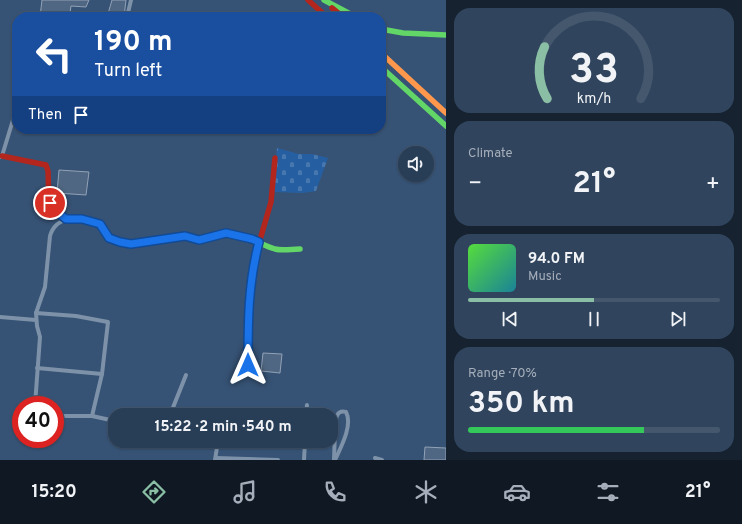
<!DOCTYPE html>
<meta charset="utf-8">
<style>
:root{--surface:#283e57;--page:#30455d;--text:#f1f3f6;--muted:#a5aeba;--line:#44576d;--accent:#8abfa5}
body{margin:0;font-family:Overpass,sans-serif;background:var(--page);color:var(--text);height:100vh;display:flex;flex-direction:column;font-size:15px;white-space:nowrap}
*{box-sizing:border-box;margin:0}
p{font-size:13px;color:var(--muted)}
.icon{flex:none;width:22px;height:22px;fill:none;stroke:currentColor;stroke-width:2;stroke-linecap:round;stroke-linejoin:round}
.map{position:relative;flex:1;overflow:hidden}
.panel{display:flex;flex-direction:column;gap:8px;padding:8px;background:#162230;width:296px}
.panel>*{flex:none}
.guide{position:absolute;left:12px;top:12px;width:374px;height:122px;border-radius:16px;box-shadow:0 1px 3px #0004,0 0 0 1px var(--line);background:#1a4fa0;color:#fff;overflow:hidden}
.buttons{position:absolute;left:398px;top:146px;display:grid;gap:8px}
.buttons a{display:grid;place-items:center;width:36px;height:36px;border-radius:50%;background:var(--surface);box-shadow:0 1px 3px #0004,0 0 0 1px var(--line);font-size:20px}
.speed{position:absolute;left:12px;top:396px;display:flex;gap:8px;font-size:20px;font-weight:700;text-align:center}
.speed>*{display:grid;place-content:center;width:52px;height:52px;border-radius:50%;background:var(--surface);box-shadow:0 1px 3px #0004,0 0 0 1px var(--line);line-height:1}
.speed .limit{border:6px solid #d22;background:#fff;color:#111}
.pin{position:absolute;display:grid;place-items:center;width:34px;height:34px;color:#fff;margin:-17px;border:2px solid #fff;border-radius:50%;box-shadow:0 1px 4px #0007}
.me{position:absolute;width:44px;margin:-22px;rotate:0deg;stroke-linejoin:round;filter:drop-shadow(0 0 3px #0008)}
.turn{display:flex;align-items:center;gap:14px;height:84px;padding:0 16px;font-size:18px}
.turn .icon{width:52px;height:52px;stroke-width:2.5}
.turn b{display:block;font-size:28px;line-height:34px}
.then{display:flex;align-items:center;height:38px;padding:0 16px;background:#0003;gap:8px;font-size:15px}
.big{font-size:30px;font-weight:700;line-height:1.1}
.panel .card{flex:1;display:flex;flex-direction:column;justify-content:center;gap:6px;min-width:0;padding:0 14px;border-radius:16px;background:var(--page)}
.panel .dial{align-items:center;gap:0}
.dial svg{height:104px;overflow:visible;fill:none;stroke:var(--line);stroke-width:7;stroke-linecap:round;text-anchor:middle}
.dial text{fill:var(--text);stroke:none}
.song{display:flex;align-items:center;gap:12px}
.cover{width:48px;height:48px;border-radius:6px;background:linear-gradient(135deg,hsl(110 70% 55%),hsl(190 70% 35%))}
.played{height:4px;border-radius:2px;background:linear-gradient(90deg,var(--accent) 50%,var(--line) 50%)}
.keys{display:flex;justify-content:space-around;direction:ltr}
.heat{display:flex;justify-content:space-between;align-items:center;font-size:22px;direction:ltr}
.charge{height:6px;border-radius:3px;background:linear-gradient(90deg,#34c759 70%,var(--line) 0)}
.trip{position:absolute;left:108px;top:408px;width:230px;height:40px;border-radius:16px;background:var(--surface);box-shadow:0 1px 3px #0004,0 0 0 1px var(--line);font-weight:700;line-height:40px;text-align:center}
.tab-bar{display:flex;height:64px;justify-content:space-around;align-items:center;background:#101923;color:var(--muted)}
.tab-bar .icon{width:28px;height:28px}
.tab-bar .active{color:var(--accent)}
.tab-bar b{font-size:18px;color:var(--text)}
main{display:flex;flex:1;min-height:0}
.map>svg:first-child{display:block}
.cemetery{fill:url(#cemetery-stones)}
.building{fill:#506783;stroke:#92a2b6}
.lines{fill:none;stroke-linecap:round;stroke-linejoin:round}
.street{stroke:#7d92a8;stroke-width:4}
.fast{stroke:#63d668;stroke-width:5.5}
.slow{stroke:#ff974d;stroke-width:5.5}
.jam{stroke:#b3261e;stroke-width:5.5}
.route-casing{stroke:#114b97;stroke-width:10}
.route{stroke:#1a73e8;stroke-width:7}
</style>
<main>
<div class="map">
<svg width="446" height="460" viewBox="0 0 446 460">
<defs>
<pattern id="cemetery-stones" width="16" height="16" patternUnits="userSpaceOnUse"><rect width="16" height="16" fill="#265fa1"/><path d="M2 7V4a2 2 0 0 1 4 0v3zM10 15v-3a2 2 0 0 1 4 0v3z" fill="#4777af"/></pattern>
</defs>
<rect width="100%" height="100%" fill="#365274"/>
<!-- cemetery -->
<path class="cemetery" d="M277,148L299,154H312L328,158L316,191L303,193L273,192Z"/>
<!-- building -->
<g class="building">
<path d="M42,0H89L86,7L71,6L70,13L84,14L85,17H40Z"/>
<path d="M112,0H126L124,17H107Z"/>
<path d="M59,170L89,172L86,195L57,193Z"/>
<path d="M263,353L282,354L280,373L261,371Z"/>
<path d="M425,447L446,448V460H424Z"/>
</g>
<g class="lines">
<!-- street -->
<g class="street">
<path d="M127,17L131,0"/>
<path d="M0,157L2,156L16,110L17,77"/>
<path d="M36,313L76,316L108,322L102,374L92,416"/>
<path d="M0,317L36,320"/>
<path d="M37,368L102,374"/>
<path d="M35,405L40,337L37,326L36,313L45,287L50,236C53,226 58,223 66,219"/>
<path d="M225,412L226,415"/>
<path d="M170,415L186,375"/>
<path d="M306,415L307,405"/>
<path d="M55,416H92L115,421"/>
<path d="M331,429L335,430L334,460"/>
<path d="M335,430C336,421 335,409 346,412C353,425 341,447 335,460"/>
<path d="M216,458L278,460"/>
<path d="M375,458L382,460"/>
<path d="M215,460L218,441"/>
<path d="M304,460L305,441"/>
</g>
<!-- fast -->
<g class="fast">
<path d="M324,0L356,17"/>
<path d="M381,29L403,33L446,35"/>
<path d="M381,67L446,126"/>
<path d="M221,234C238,230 259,244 275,249C282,251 292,249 300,249"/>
</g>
<!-- slow -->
<path class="slow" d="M381,53L446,113"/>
<!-- jam -->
<g class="jam">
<path d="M308,0L327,17"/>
<path d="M332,8L343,17"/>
<path d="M2,156L46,165L48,171L49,203L53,209L66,219H82L100,224L109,238L126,243L185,236L199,240L221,234"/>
<path d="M248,365L249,290L255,257L271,202L275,158"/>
</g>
</g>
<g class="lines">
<defs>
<path id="route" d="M50,203L53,209L66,219H82L100,224L109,238L120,242L131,244L185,236L199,240L226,233L252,239L259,242C248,284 248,322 248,365"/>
</defs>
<!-- route casing -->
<use href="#route" class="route-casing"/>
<!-- route -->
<use href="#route" class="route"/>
</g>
</svg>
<div class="buttons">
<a><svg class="icon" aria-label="sound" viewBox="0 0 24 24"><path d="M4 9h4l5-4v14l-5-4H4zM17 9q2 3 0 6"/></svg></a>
</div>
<div class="speed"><div class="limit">40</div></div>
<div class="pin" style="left:50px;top:203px;background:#d93025"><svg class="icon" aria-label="arrive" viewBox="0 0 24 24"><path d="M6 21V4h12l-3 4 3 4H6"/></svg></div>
<svg class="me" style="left:248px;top:365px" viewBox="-20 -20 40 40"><path d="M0-17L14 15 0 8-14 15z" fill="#1a73e8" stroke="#fff" stroke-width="4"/></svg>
<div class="trip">15:22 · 2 min · 540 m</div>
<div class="guide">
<div class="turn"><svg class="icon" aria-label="left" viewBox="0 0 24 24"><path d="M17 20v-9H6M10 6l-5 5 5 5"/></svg><div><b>190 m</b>Turn left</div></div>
<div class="then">Then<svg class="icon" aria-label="arrive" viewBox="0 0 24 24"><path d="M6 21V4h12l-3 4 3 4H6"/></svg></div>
</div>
</div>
<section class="panel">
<div class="card dial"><svg viewBox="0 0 100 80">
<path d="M14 69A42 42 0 1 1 86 69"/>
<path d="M14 69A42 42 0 0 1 12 29" stroke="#8abfa5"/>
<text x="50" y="56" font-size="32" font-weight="700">33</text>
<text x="50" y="72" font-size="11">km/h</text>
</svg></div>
<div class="card"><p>Climate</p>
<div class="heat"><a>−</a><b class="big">21°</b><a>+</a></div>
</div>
<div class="card">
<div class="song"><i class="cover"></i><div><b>94.0 FM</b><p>Music</p></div></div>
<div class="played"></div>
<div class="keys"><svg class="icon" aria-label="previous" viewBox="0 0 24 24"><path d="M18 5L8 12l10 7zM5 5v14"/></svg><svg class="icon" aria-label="pause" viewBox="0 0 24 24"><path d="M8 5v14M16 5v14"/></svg><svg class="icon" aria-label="next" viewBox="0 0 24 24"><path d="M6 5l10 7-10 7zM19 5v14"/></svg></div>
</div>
<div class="card"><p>Range · 70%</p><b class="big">350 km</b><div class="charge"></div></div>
</section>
</main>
<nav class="tab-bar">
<b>15:20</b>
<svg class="icon active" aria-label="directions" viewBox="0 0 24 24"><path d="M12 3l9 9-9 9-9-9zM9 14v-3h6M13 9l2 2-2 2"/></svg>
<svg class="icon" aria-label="music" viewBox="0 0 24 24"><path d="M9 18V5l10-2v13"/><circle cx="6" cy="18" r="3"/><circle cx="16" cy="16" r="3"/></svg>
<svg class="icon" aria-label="phone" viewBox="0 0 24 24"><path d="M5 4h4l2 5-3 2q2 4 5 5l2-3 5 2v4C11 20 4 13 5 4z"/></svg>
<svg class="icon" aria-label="climate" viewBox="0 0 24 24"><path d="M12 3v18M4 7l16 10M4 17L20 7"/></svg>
<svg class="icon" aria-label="car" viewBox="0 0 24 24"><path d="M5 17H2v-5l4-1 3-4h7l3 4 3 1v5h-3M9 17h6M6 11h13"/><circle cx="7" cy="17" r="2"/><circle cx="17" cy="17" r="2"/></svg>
<svg class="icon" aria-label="filters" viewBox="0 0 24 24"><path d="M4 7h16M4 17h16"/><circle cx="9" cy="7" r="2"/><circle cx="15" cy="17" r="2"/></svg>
<b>21°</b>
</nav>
